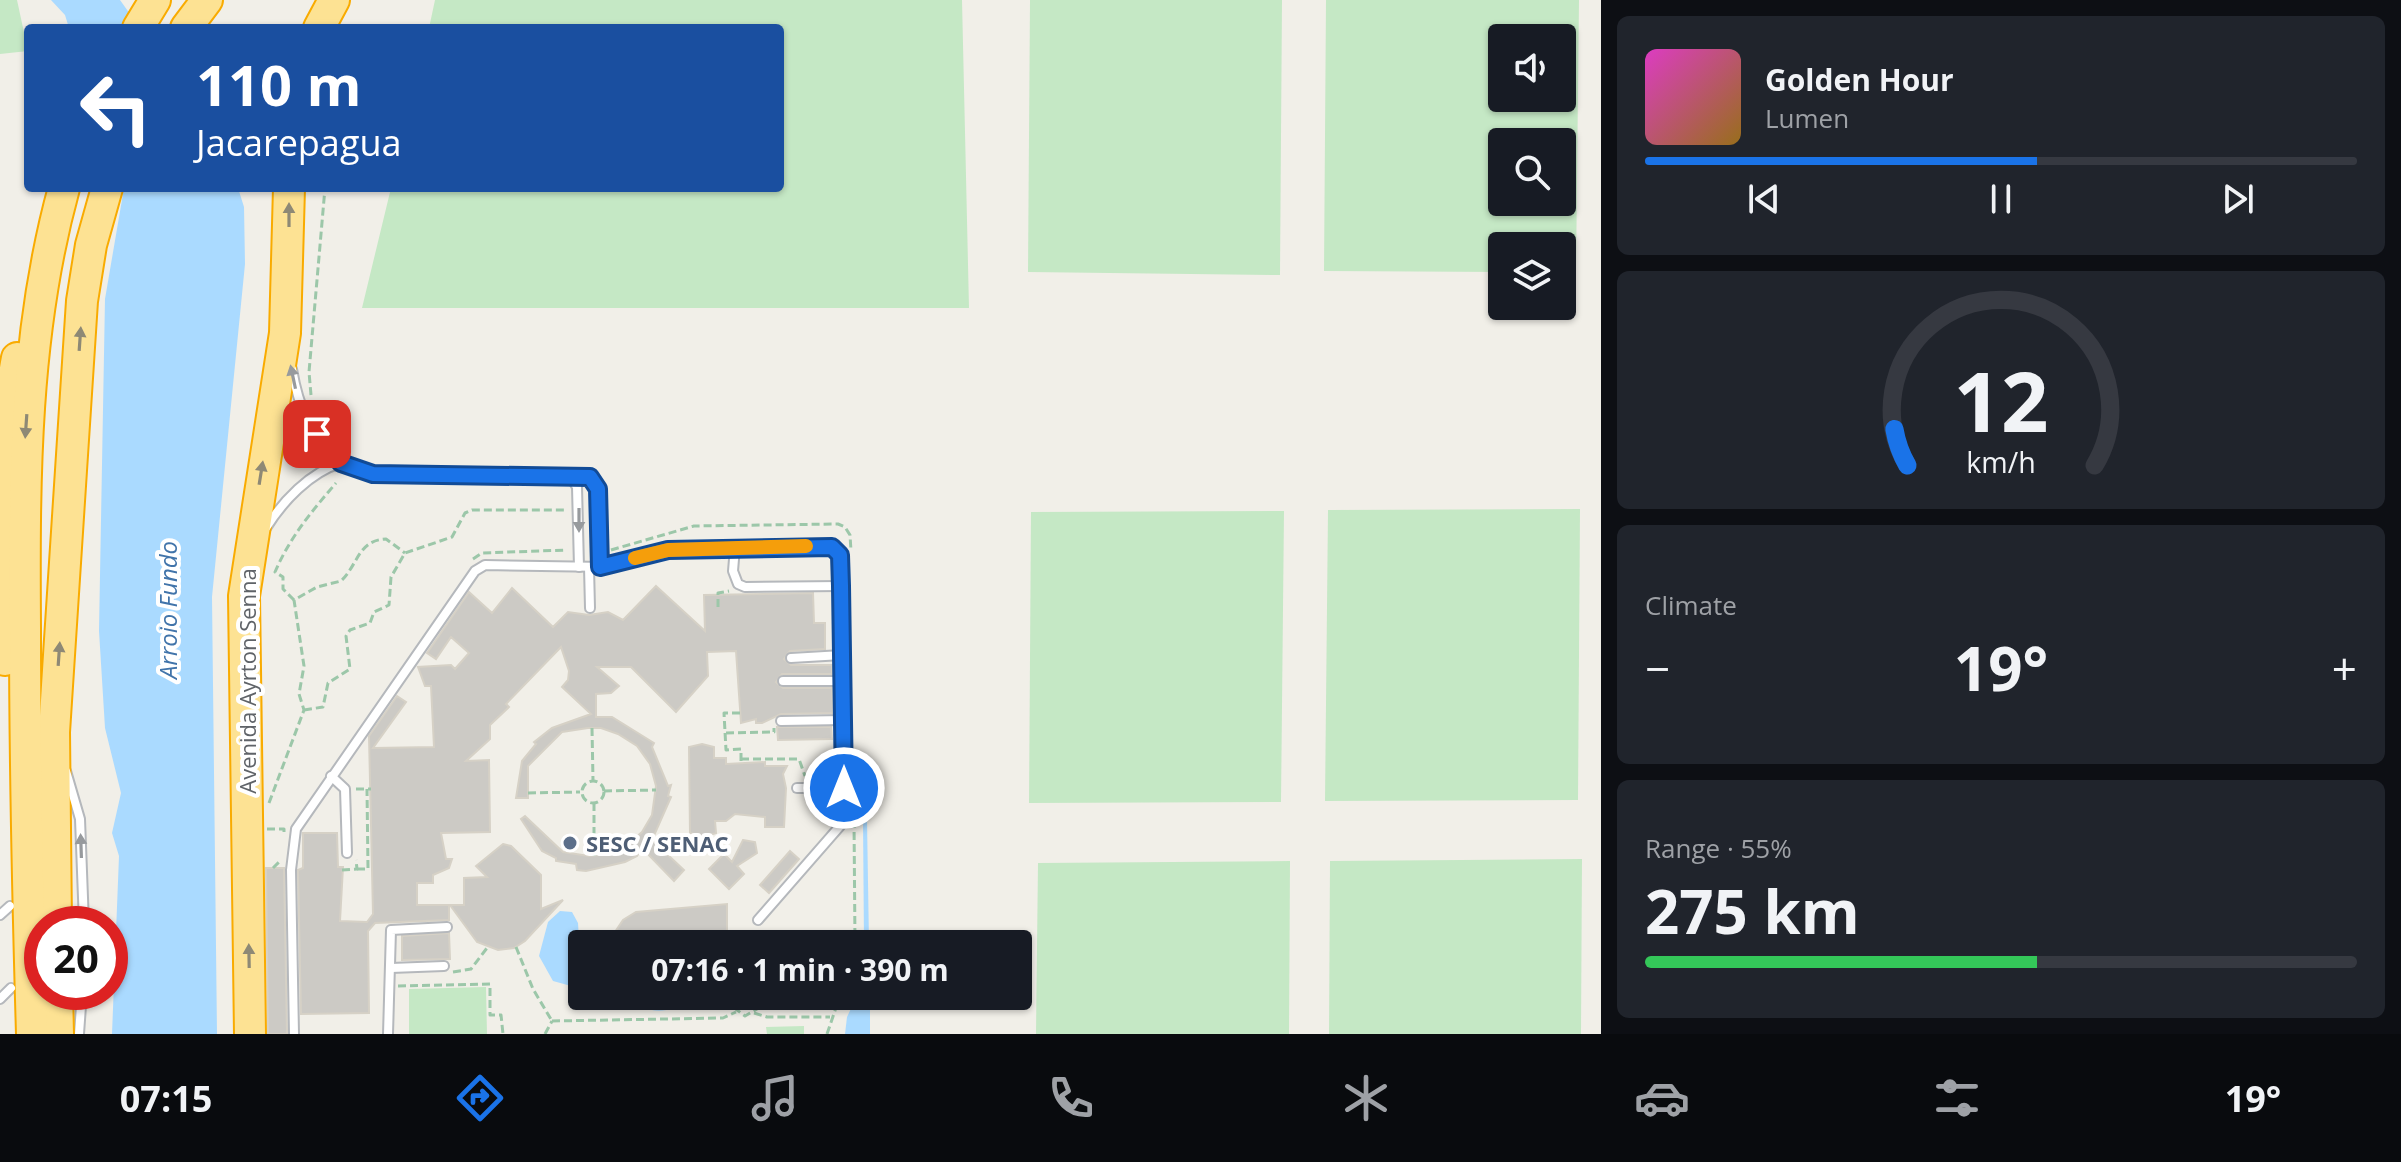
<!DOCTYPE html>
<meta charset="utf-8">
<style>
:root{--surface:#171b24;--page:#20242c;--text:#f1f3f6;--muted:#9ea1a6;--line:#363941;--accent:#1a73e8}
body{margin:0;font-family:"Open Sans",sans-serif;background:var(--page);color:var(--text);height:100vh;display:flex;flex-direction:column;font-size:30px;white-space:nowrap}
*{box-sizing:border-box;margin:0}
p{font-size:26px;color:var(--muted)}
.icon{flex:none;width:44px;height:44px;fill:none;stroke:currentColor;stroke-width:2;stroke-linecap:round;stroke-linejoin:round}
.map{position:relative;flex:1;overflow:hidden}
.side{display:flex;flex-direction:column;gap:16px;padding:16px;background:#0d0f14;width:800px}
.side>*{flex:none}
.hud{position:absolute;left:24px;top:24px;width:760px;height:168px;border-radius:8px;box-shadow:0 2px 6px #0004;background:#1a4fa0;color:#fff;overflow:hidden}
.fabs{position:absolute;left:1488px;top:24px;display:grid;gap:16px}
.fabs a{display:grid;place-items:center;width:88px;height:88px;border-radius:8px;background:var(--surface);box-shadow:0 2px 6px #0004;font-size:40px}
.speed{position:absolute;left:24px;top:906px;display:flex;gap:16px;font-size:40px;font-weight:700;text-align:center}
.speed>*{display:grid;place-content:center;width:104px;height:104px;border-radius:50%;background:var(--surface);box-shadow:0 2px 6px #0004;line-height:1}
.speed .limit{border:12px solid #d22;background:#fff;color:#111}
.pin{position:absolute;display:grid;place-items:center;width:68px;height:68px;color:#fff;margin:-34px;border-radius:16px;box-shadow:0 4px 12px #0006}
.me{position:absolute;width:88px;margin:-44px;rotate:0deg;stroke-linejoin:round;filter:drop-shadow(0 0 6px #0008)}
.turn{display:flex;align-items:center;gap:28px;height:168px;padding:0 40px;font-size:36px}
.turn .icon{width:104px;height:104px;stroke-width:2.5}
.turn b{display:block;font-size:56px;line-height:68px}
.big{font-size:60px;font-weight:700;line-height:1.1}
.side .tile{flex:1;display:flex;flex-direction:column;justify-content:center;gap:12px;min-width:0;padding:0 28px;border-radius:12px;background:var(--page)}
.side .dial{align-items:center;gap:0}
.dial svg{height:208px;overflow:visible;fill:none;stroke:var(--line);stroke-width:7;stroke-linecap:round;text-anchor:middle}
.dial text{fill:var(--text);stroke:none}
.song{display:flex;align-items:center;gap:24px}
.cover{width:96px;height:96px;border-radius:12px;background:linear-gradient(135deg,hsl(310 70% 55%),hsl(40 70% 35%))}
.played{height:8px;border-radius:4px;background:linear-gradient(90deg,var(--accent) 55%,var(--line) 55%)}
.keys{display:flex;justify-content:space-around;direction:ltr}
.heat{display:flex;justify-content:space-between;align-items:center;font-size:44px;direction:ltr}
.charge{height:12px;border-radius:6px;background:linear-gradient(90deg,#34c759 55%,var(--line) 0)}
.trip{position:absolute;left:568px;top:930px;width:464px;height:80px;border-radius:8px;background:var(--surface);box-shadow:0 2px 6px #0004;font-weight:700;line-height:80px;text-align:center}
.dock{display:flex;height:128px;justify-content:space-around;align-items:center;background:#090b0e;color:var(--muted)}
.dock .icon{width:56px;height:56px}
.dock .on{color:var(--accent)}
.dock b{font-size:36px;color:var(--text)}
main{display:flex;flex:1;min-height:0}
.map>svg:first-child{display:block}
.green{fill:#c5e8c5;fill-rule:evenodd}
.water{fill:#aadaff}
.building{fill:#cccac5;stroke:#d6d1c6;stroke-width:2}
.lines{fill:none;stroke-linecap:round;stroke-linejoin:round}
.lane-casing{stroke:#b5b8bc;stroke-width:12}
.highway-casing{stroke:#f9ab00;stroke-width:34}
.path{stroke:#9cc7a9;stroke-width:3;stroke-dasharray:8 4;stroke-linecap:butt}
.lane{stroke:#fff;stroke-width:8}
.highway{stroke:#fde293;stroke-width:30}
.oneway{fill:#8e8975}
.oneway2{fill:#979a9d}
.route-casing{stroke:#114b97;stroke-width:20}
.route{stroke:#1a73e8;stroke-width:14}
.slow{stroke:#f59e0b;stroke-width:14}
.service-dot{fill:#5c6f8a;stroke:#fff;stroke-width:3}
.labels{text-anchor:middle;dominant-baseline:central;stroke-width:8;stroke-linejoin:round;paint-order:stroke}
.street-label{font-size:22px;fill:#5f6368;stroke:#fff}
.service-label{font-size:22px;font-weight:bold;fill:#4e5e75;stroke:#fff;text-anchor:start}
.water-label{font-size:24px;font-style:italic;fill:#4174aa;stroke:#fff}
</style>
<main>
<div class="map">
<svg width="1601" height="1034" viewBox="0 0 1601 1034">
<rect width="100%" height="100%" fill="#f1efe8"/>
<!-- green -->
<g class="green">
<path d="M0,0H17L28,51L0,54Z"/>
<path d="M435,0H962L969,308H362L391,188H780V28H429Z"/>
<path d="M1030,0H1282L1280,275L1028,272Z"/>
<path d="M1326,0H1579L1576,273H1562V246H1502V272L1324,271ZM1502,38H1562V98H1502ZM1502,142H1562V202H1502Z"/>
<path d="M1580,509L1578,800L1325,801L1328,510Z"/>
<path d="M1284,511L1281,802L1029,803L1031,512Z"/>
<path d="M1582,859L1581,1034H1329L1330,861Z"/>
<path d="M1290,861L1289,1034H1036L1038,863Z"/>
<path d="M486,987L487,1034H409V989Z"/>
<path d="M804,1026V1034H767L766,1027Z"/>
</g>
<!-- water -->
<g class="water">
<path d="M51,0H120L140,28H69L65,15Z"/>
<path d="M124,188H238L244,207L245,264L212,597L217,1034H112L119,856L112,833L121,793L105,728L99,631L105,299Z"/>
<path d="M863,820H867L869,944H864Z"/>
<path d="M560,911L572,912L578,923L582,989L553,981L539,956L548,922Z"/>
<path d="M623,996H689C665,1019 648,1012 623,996Z"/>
<path d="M857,996H870V1034H845L847,1017Z"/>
</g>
<!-- building -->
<g class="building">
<path d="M656,586L705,631L704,595L813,593L814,623H825V649L790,651L784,659L791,665H832V674H782L776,682L783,688H832L833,713L781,714L762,723H756V719L741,723L736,651L707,652L708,676L676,712L631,667H597L619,686L611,693L596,694V717H612L654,743L652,747L668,786L671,785L668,796L671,797L652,840L684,870L674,881L642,848L637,856L625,862L586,871L577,870L576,864L556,861V858L542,851L521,819L525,816L563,852L589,856L608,854L627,845L642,832L652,815L656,786L650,764L637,746L618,734L601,728H588L562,732L528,766V798H516L522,761L536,744L534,742L552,728L591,714L562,687L568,680L569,671L561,647L506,704L509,707L490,725V739L466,761L489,760L490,832L441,833L446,859H452L449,868L433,875V883H417V905H449V920L375,923L368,931L369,1013L301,1014L298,870L303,868V833H337L338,867H343L340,921L367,922L373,914L369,736L397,696L406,702L373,748L434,747L431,686H425L418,667L451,665L455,669L469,653L451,637L436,659L427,653L469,592L492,613L512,588L553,627L568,612L589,615L608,612L623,620Z"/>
<path d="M777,727H831L832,739L778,740Z"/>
<path d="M702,744L714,747V758H726V764L765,762V766H787L783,774L786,788L784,827H765V817L735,814L726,821H715L716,833L704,837L690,833L689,747Z"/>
<path d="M743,840L755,842L757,853L737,866L744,874L729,889L709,869L724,854L732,862Z"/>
<path d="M503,844L511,846L541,875V909L563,900L525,941L514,948L498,950L477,942L450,905H464V878L487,877L476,866Z"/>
<path d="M790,851L799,859L769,893L760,885Z"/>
<path d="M266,868H284L287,1034H268Z"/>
<path d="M727,904V941L607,944L623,920L636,912Z"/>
<path d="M449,933L450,959L402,960V936Z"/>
</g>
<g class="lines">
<defs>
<g id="lane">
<path d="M292,369C297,400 312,446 342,464C389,491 529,468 590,477L598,489L600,567"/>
<path d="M570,476L577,487L579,567"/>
<path d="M266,528C282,502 310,472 341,463"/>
<path d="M735,547L733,571L738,584L745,587L841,586"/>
<path d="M589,567L590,608"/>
<path d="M791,658L842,655"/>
<path d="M783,681H842"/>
<path d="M781,721L844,720"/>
<path d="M66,771L80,819L84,924"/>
<path d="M331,776L345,789L347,853"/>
<path d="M797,788H844"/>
<path d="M0,915L10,906"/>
<path d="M391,968L444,966"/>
<path d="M0,999L11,988"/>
<path d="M79,1034L82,992"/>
<path d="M294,1034L291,870L296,829L475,571L485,565L607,567L648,552L735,547L826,545L840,555L843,814L840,826L758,920"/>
<path d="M388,1034L391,930L447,927"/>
</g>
<g id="highway">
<path d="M138,28L155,0"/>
<path d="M186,28L207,0"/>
<path d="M319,28L334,0"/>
<path d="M5,660C3,569 0,444 17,358"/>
<path d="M56,924L54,732L82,301L91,245L107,188"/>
<path d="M57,992L58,1034"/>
<path d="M32,1034C28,898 25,763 25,627C24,479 24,333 64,188"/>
<path d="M250,1034L244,596L285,333L289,188"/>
</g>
</defs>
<!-- lane casing -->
<use href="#lane" class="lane-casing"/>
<!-- highway casing -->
<use href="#highway" class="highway-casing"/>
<!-- path -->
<g class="path">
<path d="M311,395L309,372L325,188"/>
<path d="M611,550L694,526L838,524L845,527L850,535L851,551"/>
<path d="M473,559L482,553L567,550"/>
<path d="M294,600L283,589V577L275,572C290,537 312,511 336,483"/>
<path d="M718,607V593L729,591"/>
<path d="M304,710L323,707L328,683L350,669L346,636L350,630L370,623L374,612L389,605L391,577L405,553L452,537L465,513L472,510H567"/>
<path d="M740,713H724L726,750L741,749V764"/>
<path d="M592,728L593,780"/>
<path d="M726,733L774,732V728"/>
<path d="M741,759H799L805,776"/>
<circle cx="593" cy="792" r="11"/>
<path d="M356,789H371"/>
<path d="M604,791L656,790"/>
<path d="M528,793L580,792"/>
<path d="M269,803L304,710L299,694L304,666L294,600L317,587L341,581C358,565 358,540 386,539L405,553"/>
<path d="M594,803V856"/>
<path d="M854,820L855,944"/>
<path d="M267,829H284V833"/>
<path d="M273,868L281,860"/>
<path d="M357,869H368L367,789"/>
<path d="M342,870L357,869L356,860"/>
<path d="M673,943L777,941L789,944"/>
<path d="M516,947L533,989L552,1021"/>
<path d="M453,972L471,969L487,948"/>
<path d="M398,986L490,984V1015H501L503,1034"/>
<path d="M718,996L732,1001"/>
<path d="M734,996L733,1007L745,1016L757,1009V996"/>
<path d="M754,1013L767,1017H830"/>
<path d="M552,1021L723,1018L736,1012"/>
<path d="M545,1034L552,1021"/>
<path d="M827,1034L840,996"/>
</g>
<!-- lane -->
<use href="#lane" class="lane"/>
<!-- highway -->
<use href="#highway" class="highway"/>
</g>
<!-- one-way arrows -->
<defs><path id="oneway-solid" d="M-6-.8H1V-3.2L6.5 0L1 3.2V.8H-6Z" transform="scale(2)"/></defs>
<g class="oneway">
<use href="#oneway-solid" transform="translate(289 215) rotate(-90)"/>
<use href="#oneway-solid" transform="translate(80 339) rotate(-86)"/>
<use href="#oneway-solid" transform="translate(26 426) rotate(94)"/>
<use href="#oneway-solid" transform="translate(261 473) rotate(-81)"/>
<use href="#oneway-solid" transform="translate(59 654) rotate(-86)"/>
<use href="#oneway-solid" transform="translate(249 956) rotate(-91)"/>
</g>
<g class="oneway2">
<use href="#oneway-solid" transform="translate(293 377) rotate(-102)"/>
<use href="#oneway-solid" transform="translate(579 520) rotate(90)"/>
<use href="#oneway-solid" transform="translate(81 846) rotate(-92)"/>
</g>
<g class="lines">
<defs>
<path id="route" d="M317,434L341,463L373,474L590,477L598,489L600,567L668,550L832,547L840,555L841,586L844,788"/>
</defs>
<!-- route casing -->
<use href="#route" class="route-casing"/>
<!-- route -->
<use href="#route" class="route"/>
<!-- slow -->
<path class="slow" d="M635,558L668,550L806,546"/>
</g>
<!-- markers -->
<circle class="service-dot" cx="570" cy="843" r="8"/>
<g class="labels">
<!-- street labels -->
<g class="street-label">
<text transform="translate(247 681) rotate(-90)">Avenida Ayrton Senna</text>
</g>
<!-- service labels -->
<g class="service-label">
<text x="586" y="843">SESC / SENAC</text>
</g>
<!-- water labels -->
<g class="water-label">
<text transform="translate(167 610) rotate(-90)">Arroio Fundo</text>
</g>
</g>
</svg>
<div class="fabs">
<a><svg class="icon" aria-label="sound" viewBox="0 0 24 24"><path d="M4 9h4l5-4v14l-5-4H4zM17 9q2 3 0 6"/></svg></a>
<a><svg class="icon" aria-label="search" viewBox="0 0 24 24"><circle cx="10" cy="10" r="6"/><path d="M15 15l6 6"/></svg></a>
<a><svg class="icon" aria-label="layers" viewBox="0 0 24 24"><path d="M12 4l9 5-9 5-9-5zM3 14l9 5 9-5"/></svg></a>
</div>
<div class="speed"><div class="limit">20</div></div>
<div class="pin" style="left:317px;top:434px;background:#d93025"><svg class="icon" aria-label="arrive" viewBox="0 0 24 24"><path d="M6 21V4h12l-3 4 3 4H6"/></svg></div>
<svg class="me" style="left:844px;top:788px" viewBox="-20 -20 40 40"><circle r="17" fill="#1a73e8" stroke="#fff" stroke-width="3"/><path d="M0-11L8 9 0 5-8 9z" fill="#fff"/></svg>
<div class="trip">07:16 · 1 min · 390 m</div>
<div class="hud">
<div class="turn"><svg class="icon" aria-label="left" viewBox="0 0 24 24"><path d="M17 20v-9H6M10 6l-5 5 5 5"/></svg><div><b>110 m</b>Jacarepagua</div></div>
</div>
</div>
<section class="side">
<div class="tile">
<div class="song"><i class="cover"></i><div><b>Golden Hour</b><p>Lumen</p></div></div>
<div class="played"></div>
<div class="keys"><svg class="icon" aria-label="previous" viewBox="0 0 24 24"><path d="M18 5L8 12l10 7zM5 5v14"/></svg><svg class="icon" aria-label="pause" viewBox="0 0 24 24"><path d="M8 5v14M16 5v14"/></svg><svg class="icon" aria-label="next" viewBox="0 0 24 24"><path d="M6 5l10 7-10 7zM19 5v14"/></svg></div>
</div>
<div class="tile dial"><svg viewBox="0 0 100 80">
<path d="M14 69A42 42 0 1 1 86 69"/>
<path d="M14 69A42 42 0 0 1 9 55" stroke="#1a73e8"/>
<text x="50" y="56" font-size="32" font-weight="700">12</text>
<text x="50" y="72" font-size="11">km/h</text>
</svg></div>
<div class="tile"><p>Climate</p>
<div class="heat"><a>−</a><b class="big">19°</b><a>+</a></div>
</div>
<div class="tile"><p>Range · 55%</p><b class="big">275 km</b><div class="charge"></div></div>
</section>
</main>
<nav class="dock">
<b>07:15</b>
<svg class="icon on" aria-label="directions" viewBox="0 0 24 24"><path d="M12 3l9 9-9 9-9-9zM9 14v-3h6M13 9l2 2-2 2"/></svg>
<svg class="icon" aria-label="music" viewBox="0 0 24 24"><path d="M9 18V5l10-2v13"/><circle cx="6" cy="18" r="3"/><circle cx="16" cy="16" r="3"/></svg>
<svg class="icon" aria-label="phone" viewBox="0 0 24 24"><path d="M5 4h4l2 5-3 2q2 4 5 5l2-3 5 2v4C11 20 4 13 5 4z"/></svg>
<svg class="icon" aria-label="climate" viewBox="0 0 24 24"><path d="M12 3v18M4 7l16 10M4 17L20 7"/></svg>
<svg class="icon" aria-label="car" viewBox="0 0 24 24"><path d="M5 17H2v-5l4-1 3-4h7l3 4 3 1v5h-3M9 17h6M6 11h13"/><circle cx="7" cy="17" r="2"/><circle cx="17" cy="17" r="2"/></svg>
<svg class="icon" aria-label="filters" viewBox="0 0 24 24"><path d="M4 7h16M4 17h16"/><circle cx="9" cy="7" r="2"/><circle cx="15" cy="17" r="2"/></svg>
<b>19°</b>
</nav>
